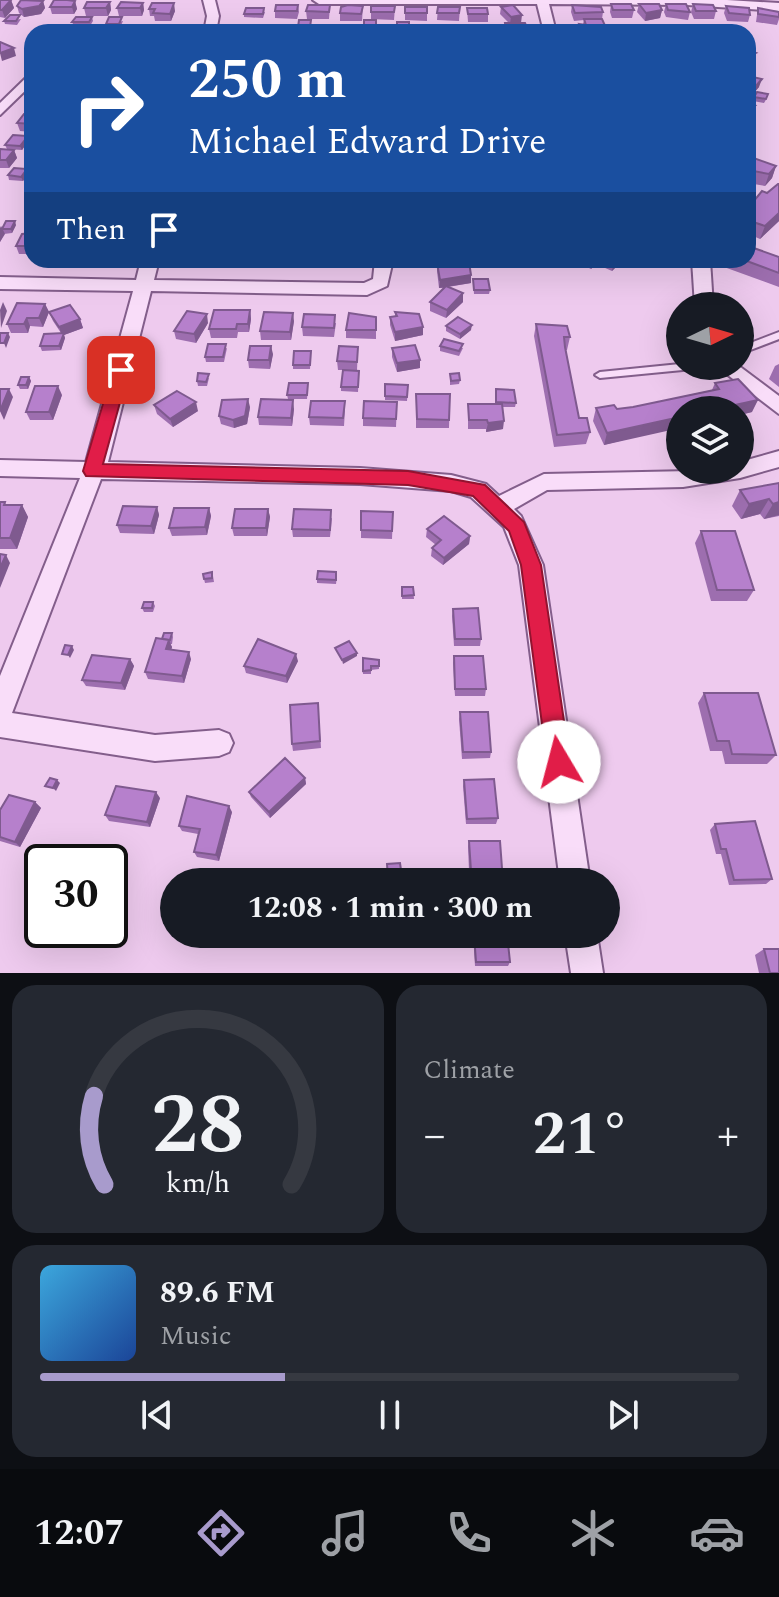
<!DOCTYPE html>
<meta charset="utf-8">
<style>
:root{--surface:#171b24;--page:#242831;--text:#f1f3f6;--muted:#9ea1a6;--line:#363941;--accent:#a89bcc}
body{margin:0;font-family:Spectral,serif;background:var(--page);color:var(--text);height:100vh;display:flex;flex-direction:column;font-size:30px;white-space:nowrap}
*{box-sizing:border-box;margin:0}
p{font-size:26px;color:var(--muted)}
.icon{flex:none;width:44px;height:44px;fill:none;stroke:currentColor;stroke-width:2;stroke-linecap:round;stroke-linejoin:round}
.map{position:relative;height:973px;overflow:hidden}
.details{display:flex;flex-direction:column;gap:12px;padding:12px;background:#0d0f14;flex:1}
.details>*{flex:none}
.hud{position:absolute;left:24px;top:24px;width:732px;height:244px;border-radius:24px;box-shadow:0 8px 32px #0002;background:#1a4fa0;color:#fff;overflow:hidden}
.needle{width:52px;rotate:85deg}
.tools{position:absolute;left:666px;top:292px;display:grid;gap:16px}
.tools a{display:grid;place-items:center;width:88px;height:88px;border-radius:50%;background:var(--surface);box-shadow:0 8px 32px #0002;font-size:40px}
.speed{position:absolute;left:24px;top:844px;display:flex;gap:16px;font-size:40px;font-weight:700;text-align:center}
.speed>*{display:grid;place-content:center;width:104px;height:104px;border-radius:50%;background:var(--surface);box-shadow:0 8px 32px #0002;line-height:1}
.speed .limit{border:4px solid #111;border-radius:12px;background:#fff;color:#111}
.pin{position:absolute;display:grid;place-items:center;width:68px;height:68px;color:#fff;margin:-34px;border-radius:16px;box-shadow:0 4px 12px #0006}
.me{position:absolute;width:88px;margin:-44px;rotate:352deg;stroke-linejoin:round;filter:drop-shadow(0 0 6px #0008)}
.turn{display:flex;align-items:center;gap:28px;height:168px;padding:0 32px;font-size:36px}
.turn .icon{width:104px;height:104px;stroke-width:2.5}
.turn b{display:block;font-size:56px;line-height:68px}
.then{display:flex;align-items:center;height:76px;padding:0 32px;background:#0003;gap:16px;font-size:30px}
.big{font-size:60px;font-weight:700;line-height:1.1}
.details .card{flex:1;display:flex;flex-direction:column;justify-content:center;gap:12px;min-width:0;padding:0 28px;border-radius:24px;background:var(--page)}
.details .dial{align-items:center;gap:0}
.dial svg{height:208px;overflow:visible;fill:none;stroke:var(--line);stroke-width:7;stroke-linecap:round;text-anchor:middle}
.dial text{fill:var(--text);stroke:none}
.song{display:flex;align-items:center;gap:24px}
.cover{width:96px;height:96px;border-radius:12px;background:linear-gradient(135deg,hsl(200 70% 55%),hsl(220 70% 35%))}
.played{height:8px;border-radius:4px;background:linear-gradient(90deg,var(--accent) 35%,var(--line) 35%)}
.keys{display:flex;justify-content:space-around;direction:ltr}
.heat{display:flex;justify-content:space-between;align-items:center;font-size:44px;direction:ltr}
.details .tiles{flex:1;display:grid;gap:12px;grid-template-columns:1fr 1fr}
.card:last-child{grid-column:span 2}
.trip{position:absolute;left:160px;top:868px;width:460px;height:80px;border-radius:40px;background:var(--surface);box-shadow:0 8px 32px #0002;font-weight:700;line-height:80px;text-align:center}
.tabs{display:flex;height:128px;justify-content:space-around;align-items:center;background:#090b0e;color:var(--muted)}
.tabs .icon{width:56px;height:56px}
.tabs .selected{color:var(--accent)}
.tabs b{font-size:36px;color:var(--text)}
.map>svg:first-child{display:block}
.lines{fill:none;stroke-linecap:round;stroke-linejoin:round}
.lane-casing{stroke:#835e8b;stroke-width:4}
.street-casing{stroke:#835e8b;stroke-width:4}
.lane{fill:#f9ddf9;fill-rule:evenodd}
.street{fill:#f9ddf9;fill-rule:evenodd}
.wall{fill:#9d6eaf}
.shaded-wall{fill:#7f5a8f}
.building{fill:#b680cc;stroke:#7f5a8f;stroke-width:2}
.route{fill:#e11d48;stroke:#92132f;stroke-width:2}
</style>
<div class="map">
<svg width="779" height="973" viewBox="0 0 779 973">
<rect width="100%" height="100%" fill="#eecaee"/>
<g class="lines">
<defs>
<g id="lane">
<path d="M779,332V339L740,354V347Z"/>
<path d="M680,364V366H698L693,369L600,378L595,375L600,372Z"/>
</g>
<g id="street">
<path d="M203,0H215L219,16L216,32H204L207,16Z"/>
<path d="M313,0H727L779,3V11L687,5L549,4L556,32H544L537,4H319Z"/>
<path d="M32,72V84L0,115V103Z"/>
<path d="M141,260H159L154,280L364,283L373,279L375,260H393L387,286L367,295L151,291L108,462L360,468L451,475L486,484L499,496L544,474L740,470V462L779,451V467L740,478L683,487L547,490L514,509L521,516L543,565L590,882H560L519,565L504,527L471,497L451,491L360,484L101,479L12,713L155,735L219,730L229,734L233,743L229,752L219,756L155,761L0,737V676L80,478L0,476V460L86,462L133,291L0,289V277L136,280Z"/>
<path d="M692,260H710L713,306H695Z"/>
<path d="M716,366H739L779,396V414Z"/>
<path d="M565,934H597L603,973H571Z"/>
</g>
</defs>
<!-- lane casing -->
<use href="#lane" class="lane-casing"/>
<!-- street casing -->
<use href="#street" class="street-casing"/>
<!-- lane -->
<use href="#lane" class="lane"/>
<!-- street -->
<use href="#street" class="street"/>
</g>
<!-- wall -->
<g class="wall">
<path d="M0,0H11L14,8L5,18L0,17Z"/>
<path d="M43,1L45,8L41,14L24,17L19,13L17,6Z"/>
<path d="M75,1L77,9L74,14H52L50,7Z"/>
<path d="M110,2L111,10L108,16H86L84,8Z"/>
<path d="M143,3L144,10L142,16H119L117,8Z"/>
<path d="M611,4L634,10L632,18H612L610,12Z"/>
<path d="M639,4L662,10L660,18L645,21L637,12Z"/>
<path d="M666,4L690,12L688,20L666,17L664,12Z"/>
<path d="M693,4L716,11L714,19H694L691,12Z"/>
<path d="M298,5L299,12L297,19L275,18V11Z"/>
<path d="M330,5L329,19H307L306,11Z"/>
<path d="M572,5L603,12L602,19L607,30L606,32H578L579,24H583L584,20L574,21L571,12Z"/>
<path d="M363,6L362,21H340V13Z"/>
<path d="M395,6L394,20L371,19V12Z"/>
<path d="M726,6L750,15L748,22L727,21L724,13Z"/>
<path d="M405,7H427V21L405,20Z"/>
<path d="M438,7H460L459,21L437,20Z"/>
<path d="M501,7L521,23H517L528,32H504L505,23H509L500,14Z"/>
<path d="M467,8L488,14V22H468Z"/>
<path d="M758,8L779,12V19L777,25L756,22Z"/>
<path d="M149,9L175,11L171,21H155L154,16H150Z"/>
<path d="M265,12L263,18L244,17V14Z"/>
<path d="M92,17L93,21L90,26H74L72,22Z"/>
<path d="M21,19L17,25L5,24L4,21Z"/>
<rect x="364" y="20" width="12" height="9"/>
<path d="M123,21L120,28H107L106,24Z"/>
<rect x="397" y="22" width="12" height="9"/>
<path d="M311,24L310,31H298V27Z"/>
<path d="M748,76L759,87L752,95H748Z"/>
<path d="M754,97L767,98L764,103L753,101Z"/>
<path d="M32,114V132L20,131L17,123Z"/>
<path d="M28,136L29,140L22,150L7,149L5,145Z"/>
<path d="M0,149L14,150L17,158L9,168H0Z"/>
<path d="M748,156L776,166L772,178L765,186L748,183Z"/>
<path d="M29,173L23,181L9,180L8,175Z"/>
<path d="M748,208L779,221L760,239L751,235Z"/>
<path d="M16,225L12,233L4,234L0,242L1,226L2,229Z"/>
<path d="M32,233V254H19L16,246Z"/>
<path d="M779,257V287L724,267L727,260H748Z"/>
<path d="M435,260H464V261L448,263L471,275V283L448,287L463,293V302L446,318L430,311V302L445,288H439L437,271V263L435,264Z"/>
<path d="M573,260H623L612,271L596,264L591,269Z"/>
<path d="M473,279L490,290L489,294H474Z"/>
<path d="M45,304L49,312L43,327L30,326L28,333H11L7,324Z"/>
<path d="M250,310L251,319L249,332H238L237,338H211L209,329Z"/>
<path d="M49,312L80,319L83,328L64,335L65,338L61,350L42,351L40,346L61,333L53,321Z"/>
<path d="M395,312L423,335L395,341L390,325V317L395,316Z"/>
<path d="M376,317V339L346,338V330Z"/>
<path d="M294,321L291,340H261L260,331Z"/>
<path d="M208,323L196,343L176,339L174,331Z"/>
<path d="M336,323L334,337L303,336L302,327Z"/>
<path d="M536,324L570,337L567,350H565L579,418L590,432L586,444L554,447L534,336Z"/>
<path d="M446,326L471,330L460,339L446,331Z"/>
<path d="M440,346L463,348L459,356L440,351Z"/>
<path d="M358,347L357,370H338L337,361Z"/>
<path d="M227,348L224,362H206L205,357Z"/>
<path d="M392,348L420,360V368L397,372L392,357Z"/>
<path d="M273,354L270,369L249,368L248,360Z"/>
<path d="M311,355L310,369H293V365Z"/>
<path d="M779,364V387L769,379L775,366Z"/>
<path d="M359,371L358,392L341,391V387Z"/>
<path d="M450,374L460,380L459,384L450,385Z"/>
<path d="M29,377L31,381L28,389H20L18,385Z"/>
<path d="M209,378L207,386H198L197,381Z"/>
<path d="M715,383L752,412L740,415V410L604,445L593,421L596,408L617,409L633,407L712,390Z"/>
<path d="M385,384L408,385L407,401L385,400Z"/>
<path d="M308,387L307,399H288L287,395Z"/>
<path d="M496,389L516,403L515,407H503V429L486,432V429H468V404H496Z"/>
<path d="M416,394H450L449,428H416Z"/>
<path d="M62,395L53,420H30L26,412Z"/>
<path d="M397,402L396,427L363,426V418Z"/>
<path d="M154,405L198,411L173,427L157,414Z"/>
<path d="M250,407L247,424L234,428L221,424L219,416Z"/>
<path d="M294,409L292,426L259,425L258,417Z"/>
<path d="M345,410L344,426L310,425L309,417Z"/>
<path d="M779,483V516L764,519L760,514L741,519L732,506L740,490Z"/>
<path d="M0,502H5L6,505H22L28,517L17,549H0Z"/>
<path d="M157,507L159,515L154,534L120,533L117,525Z"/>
<path d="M209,508L211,516L207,535L172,536L169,528Z"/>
<path d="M268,509L270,517L267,536H234L232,528Z"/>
<path d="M393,512L392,539L361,538V530Z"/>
<path d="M332,518L330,537H293L292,529Z"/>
<path d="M427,529L470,536L469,544L443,565L431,556L432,548L436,545L426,537Z"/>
<path d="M701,531L754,590L747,601H711L695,543Z"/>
<path d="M337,575L336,584L317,583V579Z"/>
<path d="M213,576L214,582L205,583L204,579Z"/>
<path d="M402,587H413L414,599H402Z"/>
<path d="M153,602L155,606L153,612H144L142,608Z"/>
<path d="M453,609L481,639L480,646H454L452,616Z"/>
<path d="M172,633L173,637L172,644H170L172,647L171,650L191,659L184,683L148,679L145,672L162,639Z"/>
<path d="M454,656L486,689L485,696H455L453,663Z"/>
<path d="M363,658L379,660V669L371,670V674H363Z"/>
<path d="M130,659L134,666L125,690L86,686L82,680Z"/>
<path d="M298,661L287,683L246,673L244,666Z"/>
<path d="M704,693L776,755L767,764H725L722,751H710L698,703Z"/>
<path d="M318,703L321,748L293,751L292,744Z"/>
<path d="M460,712L491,752L490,758L462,759L459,719Z"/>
<path d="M305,778L306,784L270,818L251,797L249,792Z"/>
<path d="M464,780L498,818L496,824H466L463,786Z"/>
<path d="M160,798L150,827L109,821L105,815Z"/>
<path d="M35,802L41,808L20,847L0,841V810Z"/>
<path d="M232,812L219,861L197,857L194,852L198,834L182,831L179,826Z"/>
<path d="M715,824L772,879L766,884L729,885L721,854H716L710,830Z"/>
<path d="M469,841L503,882H458L459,871H469L468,846Z"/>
<path d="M400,863L402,880L388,881L387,864Z"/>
<path d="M473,934H507L510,962L508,966H475Z"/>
<path d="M764,949L779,973H759L755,955Z"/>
</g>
<!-- shaded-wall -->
<g class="shaded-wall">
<path d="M11,0L14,8L5,18L2,10Z"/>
<path d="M43,1L45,8L41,14L24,17L22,9Z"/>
<path d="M75,1L77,9L74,14L72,7Z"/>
<path d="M110,2L111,10L108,16L106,8Z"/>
<path d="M143,3L144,10L142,16L140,8Z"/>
<path d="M174,3L175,11L171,21L170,14Z"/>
<path d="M662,10L660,18L645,21L646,13Z"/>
<path d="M522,15L521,23L510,24L511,17Z"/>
<path d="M14,48L16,56L2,61L0,53Z"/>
<path d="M754,63L751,71L748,72V65Z"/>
<path d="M762,79L759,87L752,95L755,87Z"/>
<path d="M755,105L752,113L748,114V106Z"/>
<path d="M28,136L29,140L22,150L20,146Z"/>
<path d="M14,150L17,158L9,168L6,160Z"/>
<path d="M776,166L772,178L765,186L769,174Z"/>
<path d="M27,169L29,173L23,181L21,177Z"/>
<path d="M779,213V221L760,239L765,226Z"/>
<path d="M15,221L16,225L12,233L11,229Z"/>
<path d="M756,223L751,235L748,238V231Z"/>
<path d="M1,226L5,234L0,242V228Z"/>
<path d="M593,260H597L596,264L591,269Z"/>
<path d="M614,260H623L612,271Z"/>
<path d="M471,275V283L439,288L440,280Z"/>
<path d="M463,293V302L446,318L447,310Z"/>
<path d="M3,302L7,311L1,328L0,310Z"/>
<path d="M45,304L49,312L43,327L39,318Z"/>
<path d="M250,310L251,319L249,332L248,324Z"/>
<path d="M293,313L294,321L291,340L290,332Z"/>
<path d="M207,314L208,323L196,343L194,334Z"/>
<path d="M27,318L30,326L28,333L24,324Z"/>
<path d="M80,319L83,328L64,335L65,338L61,350L59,346L62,336L59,327Z"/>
<path d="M472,325L471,330L460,339V334Z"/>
<path d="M423,327V335L395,341V332Z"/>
<path d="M8,333L10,337L6,348L4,343Z"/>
<path d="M271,346L273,354L270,369L269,360Z"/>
<path d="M420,360V368L397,372V363Z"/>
<path d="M29,377L31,381L28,389L26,385Z"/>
<path d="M58,386L62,395L53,420L49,412Z"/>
<path d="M9,389L13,397L4,420L0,411Z"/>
<path d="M248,399L250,407L247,424L234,428L233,420Z"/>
<path d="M293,400L294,409L292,426L291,418Z"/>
<path d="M758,400L752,412L740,415V410H712Z"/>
<path d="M196,402L198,411L173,427L170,419Z"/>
<path d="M680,417V428L604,445L607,433Z"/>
<path d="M504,421L503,429L486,432L488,423Z"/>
<path d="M769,499L760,514L741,519L749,504Z"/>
<path d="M779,502V515L764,519L773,504Z"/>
<path d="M22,505L28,517L17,549L10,538Z"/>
<path d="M157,507L159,515L154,534L151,526Z"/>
<path d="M209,508L211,516L207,535L205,527Z"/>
<path d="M268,509L270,517L267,536L266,528Z"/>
<path d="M470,536L469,544L443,565L444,558Z"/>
<path d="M6,555L10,563L0,588V568Z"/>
<path d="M169,640L172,647L169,657L166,649Z"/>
<path d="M72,646L74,650L70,658L68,655Z"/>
<path d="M189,652L191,659L184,683L182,676Z"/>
<path d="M357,653V656L343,664L342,660Z"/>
<path d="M296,654L298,661L287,683L286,676Z"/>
<path d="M130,659L134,666L125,690L121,683Z"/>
<path d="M305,778L306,784L270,818L269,812Z"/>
<path d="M57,780L60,783L56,791L53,788Z"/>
<path d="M156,792L160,798L150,827L147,822Z"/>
<path d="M35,802L41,808L20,847L15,842Z"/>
<path d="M229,806L232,812L219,861L216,855Z"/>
</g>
<!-- building -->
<g class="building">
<path d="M0,0H11L2,10H0Z"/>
<path d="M21,0L43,1L39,6L22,9L17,6Z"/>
<path d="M54,0H67L75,1L72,7H50Z"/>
<path d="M87,2H110L106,8H84Z"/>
<path d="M121,2L143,3L140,8H117Z"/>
<path d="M152,3H174L170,14L153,13L155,9H149Z"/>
<path d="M611,4H631L634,10H613Z"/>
<path d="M639,4H659L662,10L646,13Z"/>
<path d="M666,4H686L690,12L668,10Z"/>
<path d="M693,4L713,5L716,11H696Z"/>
<path d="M276,5H298L297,11H275Z"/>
<path d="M308,5H330L329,12L306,11Z"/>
<path d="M348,5L363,6L361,14L340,13L341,7Z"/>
<path d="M513,5L522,15L511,17L501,7Z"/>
<path d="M572,5L601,7L603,12L575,13Z"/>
<path d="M371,6H395L394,12H371Z"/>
<path d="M726,6L749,8L750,15L729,13Z"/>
<rect x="405" y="7" width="22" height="6"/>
<path d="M438,7H460L459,13H437Z"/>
<path d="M246,8H264L263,14H244Z"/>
<path d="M467,8H487L488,14H468Z"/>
<path d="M758,8L779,12V17L758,14Z"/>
<path d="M10,15H20L16,21H4Z"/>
<path d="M76,17H92L89,22H72Z"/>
<path d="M109,17H122L119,24H106Z"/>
<path d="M584,19H602L607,30H581L579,24L586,25Z"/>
<path d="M299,20H311L310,27H298Z"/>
<rect x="364" y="20" width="12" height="5"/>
<rect x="397" y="22" width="12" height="5"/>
<path d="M505,23H525L528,30V32L506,28Z"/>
<path d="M0,42L14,48L0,53Z"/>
<path d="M28,43H32V50L28,51Z"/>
<path d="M748,50L756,53L748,57Z"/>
<path d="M748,76L762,79L755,87L748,86Z"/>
<path d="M757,92L768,94L766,99L754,97Z"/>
<path d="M748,99L755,105L748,106Z"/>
<path d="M24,114H32V124L17,123Z"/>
<path d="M13,135L28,136L20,146L5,145Z"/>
<path d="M0,149L14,150L6,160H0Z"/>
<path d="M748,156L776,166L769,174L748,170Z"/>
<path d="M14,168L27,169L21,177L8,175Z"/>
<path d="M778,184H779V213L765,226L756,223L748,231V208L762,191L767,193Z"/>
<path d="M6,221H15L11,229H2Z"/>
<path d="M32,233V246H16L22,234Z"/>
<path d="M748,246L779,257V273L744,260H748Z"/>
<path d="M469,262L471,275L440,280L437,263Z"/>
<path d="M473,279H488L490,290H474Z"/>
<path d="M446,286L463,293L447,310L430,302Z"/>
<path d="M17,303L45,304L39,318H27L24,324H7Z"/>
<path d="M70,305L80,319L59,327L49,312Z"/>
<path d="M214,310H250L248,324H237L236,329H209Z"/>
<path d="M187,311L207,314L194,334L174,331Z"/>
<path d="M264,312L293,313L290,332L260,331Z"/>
<path d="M395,312L419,314L423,327L395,332L390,317L397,316Z"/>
<path d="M349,313L376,317V330H346Z"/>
<path d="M304,314L335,315L334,328L302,327Z"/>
<path d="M458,317L472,325L460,334L446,326Z"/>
<path d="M536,324L567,326L570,337H564L565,347L579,418H587L590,432L557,435Z"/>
<path d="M0,333H8L4,343H0Z"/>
<path d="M64,333L59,346H40L44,334Z"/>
<path d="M444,339L463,344L459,351L440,346Z"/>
<path d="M208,344H226L223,357H205Z"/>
<path d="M415,345L420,360L397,363L392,348Z"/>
<path d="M250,346H271L269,360H248Z"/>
<path d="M339,346L358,347L357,362L337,361Z"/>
<path d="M294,351H311L310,365H293Z"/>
<path d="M343,370L359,371L358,387H341Z"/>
<path d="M198,373L209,374L206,382L197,381Z"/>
<path d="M459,373L460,380L451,381L450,374Z"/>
<path d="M21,377H29L26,385H18Z"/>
<path d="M738,379L758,400L712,410H680V417L607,433L596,408L614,405L617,409L633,407L719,389L715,383Z"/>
<path d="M289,383H308L307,395H287Z"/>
<path d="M385,384L408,385L407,397L385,396Z"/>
<path d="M35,386H58L49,412H26Z"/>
<path d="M0,389H9L0,411Z"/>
<path d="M496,389L514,390L516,403L496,402Z"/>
<path d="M177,391L196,402L170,419L154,405Z"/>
<path d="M416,394H450L449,420L417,419Z"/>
<path d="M248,399L245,416L233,420L219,416L222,400Z"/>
<path d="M261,399L293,400L291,418L258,417Z"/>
<path d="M311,401H345L343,418L309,417Z"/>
<path d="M364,401L397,402L396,419L363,418Z"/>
<path d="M468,404H502L504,421L488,423L487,420H469Z"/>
<path d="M779,483V502L773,504L769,499L749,504L740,490Z"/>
<path d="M0,502H5L4,505H22L10,538H0Z"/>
<path d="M123,506L157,507L151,526L117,525Z"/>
<path d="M174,508H209L205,527L169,528Z"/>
<path d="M235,509H268L266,528H232Z"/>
<path d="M294,509L331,510L330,530L292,529Z"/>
<path d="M361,511L393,512L392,531L361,530Z"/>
<path d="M444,516L470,536L444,558L432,548L441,540L427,529Z"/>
<path d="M701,531H735L754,590H717Z"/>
<path d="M0,554L6,555L0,568Z"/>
<path d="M318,571L336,572V580L317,579Z"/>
<path d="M212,572V578L204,579L203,574Z"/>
<path d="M402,587H413L414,595L402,596Z"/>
<path d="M144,602H153L152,608H142Z"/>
<path d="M478,608L481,639H455L453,609Z"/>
<path d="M164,633H172L170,640L162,639Z"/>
<path d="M156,638L169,640L166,649L189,652L182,676L145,672Z"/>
<path d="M258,639L296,654L286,676L244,666Z"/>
<path d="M349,641L357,653L342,660L335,648Z"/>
<path d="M65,645L72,646L68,655L62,654Z"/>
<path d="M92,655L130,659L121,683L82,680Z"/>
<path d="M454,656H483L486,689H455Z"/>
<path d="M363,658L379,660V666H371V670L363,671Z"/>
<path d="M704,693H758L776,755L732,754L729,741H717Z"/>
<path d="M318,703L320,741L292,744L290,705Z"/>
<path d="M460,712H488L491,752H463Z"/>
<path d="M285,758L305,778L269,812L249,792Z"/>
<path d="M50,778L57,780L53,788L45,786Z"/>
<path d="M494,779L498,818L467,819L464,780Z"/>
<path d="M116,786L156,792L147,822L105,815Z"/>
<path d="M9,795L35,802L15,842L0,837V810Z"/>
<path d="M187,796L229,806L216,855L194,852L200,829L179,826Z"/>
<path d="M755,821L772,879L734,880L726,849H721L715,824Z"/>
<path d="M469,841H500L503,882H459V871H471Z"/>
<path d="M400,863L402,877L388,879L387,864Z"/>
<path d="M474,934H507L510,962H476Z"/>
<path d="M764,949H779V973H770Z"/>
</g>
<!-- route -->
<path class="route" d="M121,364L129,370L103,464L408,471L485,485L524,522L541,565L570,762L567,770L559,773L551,770L547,762L521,565L509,531L473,496L408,485L86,476L83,471L113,370Z"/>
</svg>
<div class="tools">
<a><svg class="needle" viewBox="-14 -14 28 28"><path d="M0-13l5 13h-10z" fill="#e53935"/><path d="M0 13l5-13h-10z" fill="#9ea1a6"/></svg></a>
<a><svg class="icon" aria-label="layers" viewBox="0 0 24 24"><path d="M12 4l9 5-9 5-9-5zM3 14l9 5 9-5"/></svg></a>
</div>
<div class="speed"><div class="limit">30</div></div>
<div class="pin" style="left:121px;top:370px;background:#d93025"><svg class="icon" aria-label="arrive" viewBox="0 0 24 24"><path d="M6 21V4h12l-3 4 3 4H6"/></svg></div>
<svg class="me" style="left:559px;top:762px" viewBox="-20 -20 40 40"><circle r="19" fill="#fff"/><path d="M0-13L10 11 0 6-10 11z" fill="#e11d48"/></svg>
<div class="trip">12:08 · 1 min · 300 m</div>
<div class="hud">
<div class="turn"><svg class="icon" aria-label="right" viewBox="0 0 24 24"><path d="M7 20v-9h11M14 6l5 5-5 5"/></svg><div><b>250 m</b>Michael Edward Drive</div></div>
<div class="then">Then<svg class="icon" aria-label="arrive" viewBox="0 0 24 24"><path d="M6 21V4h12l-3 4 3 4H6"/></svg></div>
</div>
</div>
<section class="details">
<div class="tiles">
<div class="card dial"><svg viewBox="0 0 100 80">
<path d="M14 69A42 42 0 1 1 86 69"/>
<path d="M14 69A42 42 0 0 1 10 35" stroke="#a89bcc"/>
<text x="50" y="56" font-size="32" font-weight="700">28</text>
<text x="50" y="72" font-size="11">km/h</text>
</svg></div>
<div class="card"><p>Climate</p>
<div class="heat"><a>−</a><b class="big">21°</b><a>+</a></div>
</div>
<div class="card">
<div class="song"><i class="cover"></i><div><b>89.6 FM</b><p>Music</p></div></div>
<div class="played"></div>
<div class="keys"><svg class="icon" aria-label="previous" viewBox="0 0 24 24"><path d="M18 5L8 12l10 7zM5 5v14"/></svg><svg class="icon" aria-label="pause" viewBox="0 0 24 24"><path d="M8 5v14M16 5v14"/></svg><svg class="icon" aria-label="next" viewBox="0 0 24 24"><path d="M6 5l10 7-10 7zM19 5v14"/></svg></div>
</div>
</div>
</section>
<nav class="tabs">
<b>12:07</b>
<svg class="icon selected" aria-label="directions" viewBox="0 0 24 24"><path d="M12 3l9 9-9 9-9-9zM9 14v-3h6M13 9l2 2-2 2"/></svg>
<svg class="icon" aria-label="music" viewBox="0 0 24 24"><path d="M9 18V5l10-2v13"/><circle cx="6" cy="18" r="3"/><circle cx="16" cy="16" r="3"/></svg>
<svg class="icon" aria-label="phone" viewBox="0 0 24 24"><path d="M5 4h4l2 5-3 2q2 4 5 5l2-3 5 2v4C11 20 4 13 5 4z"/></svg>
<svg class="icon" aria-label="climate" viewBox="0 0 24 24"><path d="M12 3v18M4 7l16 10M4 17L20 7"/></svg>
<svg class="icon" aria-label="car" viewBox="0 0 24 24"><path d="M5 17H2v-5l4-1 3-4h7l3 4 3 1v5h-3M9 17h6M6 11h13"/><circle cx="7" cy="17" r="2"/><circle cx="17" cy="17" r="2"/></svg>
</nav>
